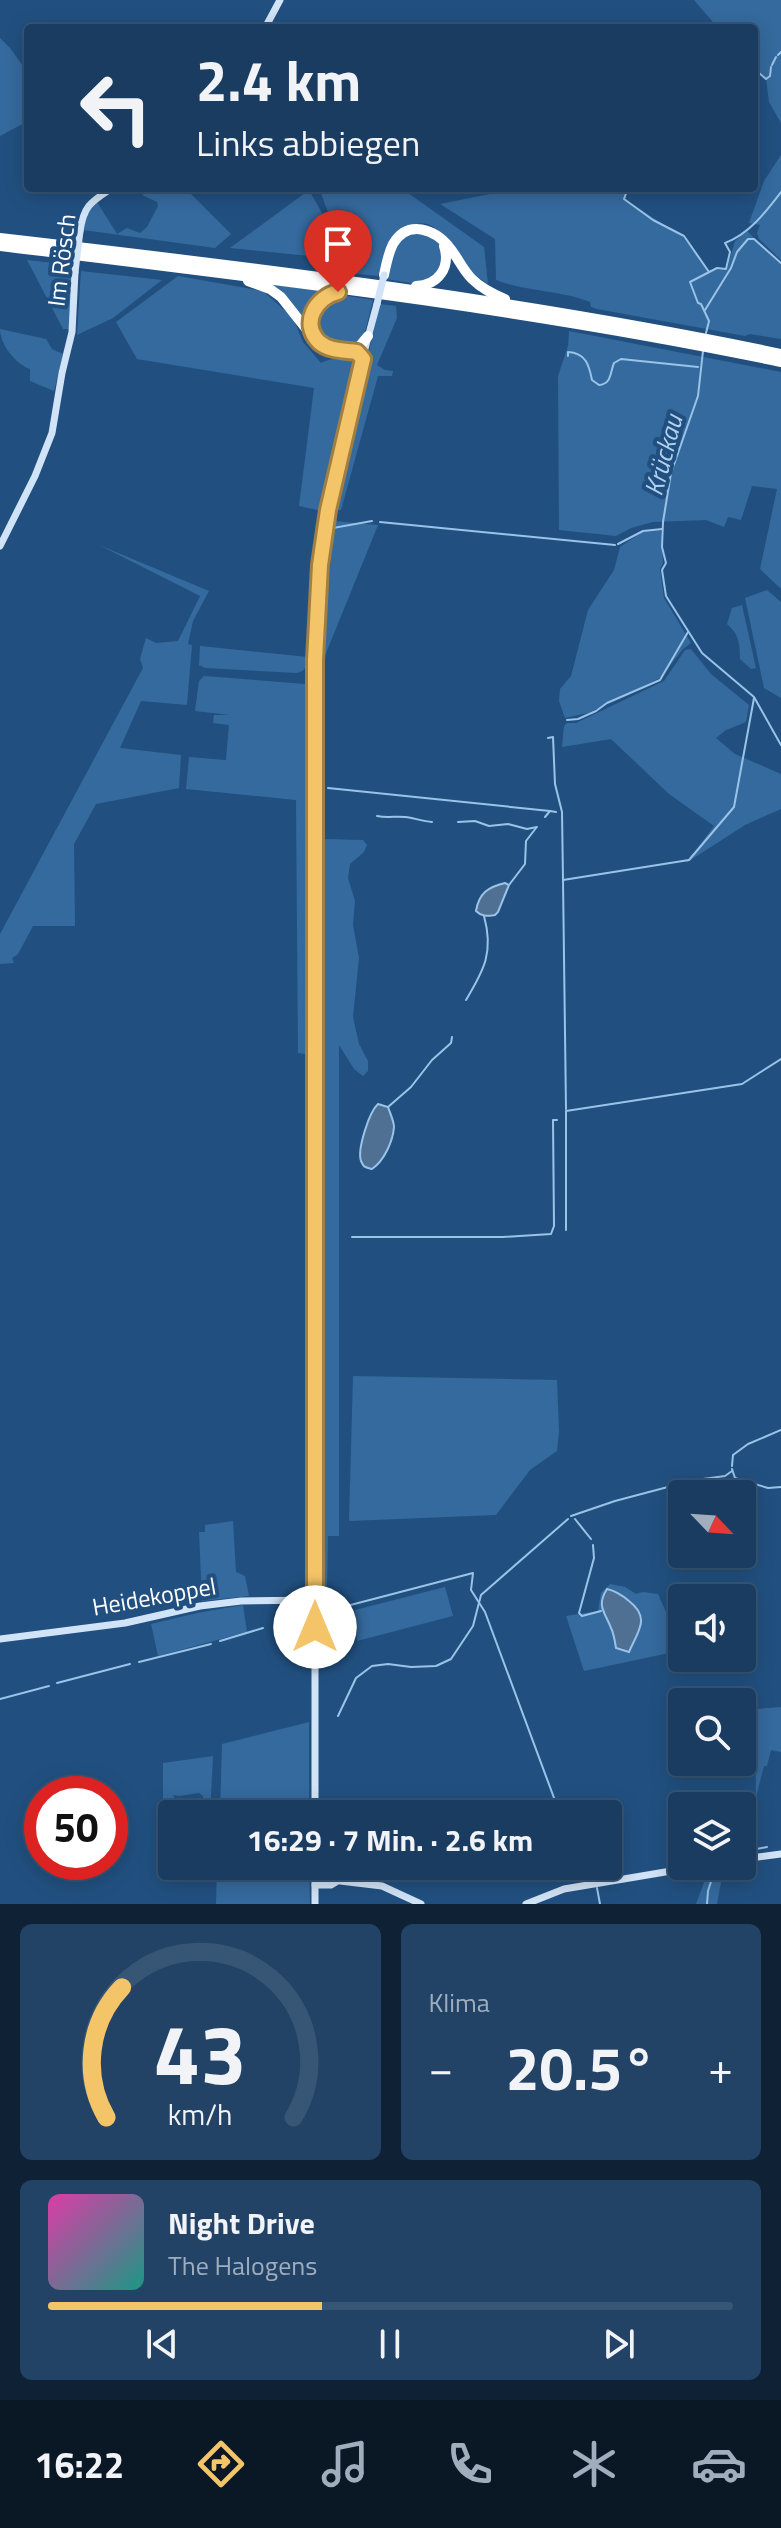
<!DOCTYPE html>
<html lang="de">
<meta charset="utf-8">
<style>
:root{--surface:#193c60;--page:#224366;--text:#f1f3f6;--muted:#9fadbd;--line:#375675;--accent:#f4c468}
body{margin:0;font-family:"Titillium Web",sans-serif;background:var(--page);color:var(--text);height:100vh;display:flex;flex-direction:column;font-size:30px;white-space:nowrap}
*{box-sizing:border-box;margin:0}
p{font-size:26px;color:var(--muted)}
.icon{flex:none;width:44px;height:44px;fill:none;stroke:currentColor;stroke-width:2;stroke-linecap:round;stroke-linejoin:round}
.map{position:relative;height:1904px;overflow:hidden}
.side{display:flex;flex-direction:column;gap:20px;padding:20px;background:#0e2135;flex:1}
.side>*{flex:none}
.guide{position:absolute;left:24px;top:24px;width:734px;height:168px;border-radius:8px;box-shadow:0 4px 20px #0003,0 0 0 2px var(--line);background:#193c60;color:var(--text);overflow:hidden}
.needle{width:52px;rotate:115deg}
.controls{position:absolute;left:668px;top:1480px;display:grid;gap:16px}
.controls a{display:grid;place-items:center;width:88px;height:88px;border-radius:8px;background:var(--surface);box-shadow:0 4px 20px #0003,0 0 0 2px var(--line);font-size:40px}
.speed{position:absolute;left:24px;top:1776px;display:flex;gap:16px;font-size:40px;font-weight:700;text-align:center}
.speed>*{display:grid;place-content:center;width:104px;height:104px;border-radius:50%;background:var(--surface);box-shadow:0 4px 20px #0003,0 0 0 2px var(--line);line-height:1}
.speed .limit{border:12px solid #d22;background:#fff;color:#111}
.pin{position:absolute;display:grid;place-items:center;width:68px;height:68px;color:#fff;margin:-82px -34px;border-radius:50% 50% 50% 0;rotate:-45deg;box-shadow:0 0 8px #0007}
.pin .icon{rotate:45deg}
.me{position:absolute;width:88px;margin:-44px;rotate:0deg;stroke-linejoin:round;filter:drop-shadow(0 0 6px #0008)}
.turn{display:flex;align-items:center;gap:28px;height:168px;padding:0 40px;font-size:36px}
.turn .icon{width:104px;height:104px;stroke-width:2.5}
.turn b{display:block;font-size:56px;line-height:68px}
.big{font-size:60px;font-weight:700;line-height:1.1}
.side .widget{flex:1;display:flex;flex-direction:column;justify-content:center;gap:12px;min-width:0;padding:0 28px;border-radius:12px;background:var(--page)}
.side .dial{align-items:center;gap:0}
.dial svg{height:208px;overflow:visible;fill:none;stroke:var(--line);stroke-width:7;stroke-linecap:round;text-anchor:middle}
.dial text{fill:var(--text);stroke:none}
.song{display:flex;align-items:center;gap:24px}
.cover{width:96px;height:96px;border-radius:12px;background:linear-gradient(135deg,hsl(320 70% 55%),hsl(170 70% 35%))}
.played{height:8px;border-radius:4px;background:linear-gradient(90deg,var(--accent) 40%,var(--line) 40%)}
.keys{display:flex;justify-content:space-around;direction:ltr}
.heat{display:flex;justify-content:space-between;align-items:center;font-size:44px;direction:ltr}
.side .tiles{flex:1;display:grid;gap:20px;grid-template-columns:1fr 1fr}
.widget:last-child{grid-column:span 2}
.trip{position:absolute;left:158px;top:1800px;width:464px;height:80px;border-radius:8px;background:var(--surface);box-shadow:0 4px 20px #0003,0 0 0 2px var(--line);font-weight:700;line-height:80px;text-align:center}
.tab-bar{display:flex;height:128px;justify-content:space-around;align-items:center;background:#0a1826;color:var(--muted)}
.tab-bar .icon{width:56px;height:56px}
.tab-bar .selected{color:var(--accent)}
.tab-bar b{font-size:36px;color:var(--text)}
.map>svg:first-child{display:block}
.green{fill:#356a9e}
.water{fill:#4f7093;stroke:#9ac3e8;stroke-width:2}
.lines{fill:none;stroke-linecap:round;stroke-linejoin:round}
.stream{stroke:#9ac3e8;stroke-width:2}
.secondary{stroke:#d1e3f6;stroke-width:7}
.highway{stroke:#fff;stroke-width:10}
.secondary-bridge{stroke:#d1e3f6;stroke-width:7}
.route-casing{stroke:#9f7f44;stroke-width:20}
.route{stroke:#f4c468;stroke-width:14}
.labels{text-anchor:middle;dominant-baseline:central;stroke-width:8;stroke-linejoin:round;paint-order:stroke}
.street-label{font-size:24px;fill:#fff;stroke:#215080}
.water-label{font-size:26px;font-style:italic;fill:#b2d1ef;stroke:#215080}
</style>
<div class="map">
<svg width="781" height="1904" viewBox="0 0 781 1904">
<rect width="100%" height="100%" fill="#215080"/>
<!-- green -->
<g class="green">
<path d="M694,0H781V123L769,102L766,78L754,69V28H718Z"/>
<path d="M0,38L10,48L28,73V121L0,136Z"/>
<path d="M781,155V260L759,239L757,233L760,225L749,223L764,181Z"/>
<path d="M137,188H185L231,234L215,248L83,230L87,212L97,202L117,234L127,228L140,233L147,227L158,206L157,202L144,196Z"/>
<path d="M319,188H401L484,247L488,284C482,279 473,275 468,269C459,260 454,248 446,238C413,199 388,247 378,276L342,272L336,234Z"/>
<path d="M525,188H631L624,199L683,237L709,270L727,269L735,241L747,231L781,264V339L750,334L745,336L597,309L591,307L590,302C560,290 526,292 496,280L495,239L440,204L495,193L526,192Z"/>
<path d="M309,190L322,213L328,235L323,243V247H330V258L230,248Z"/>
<path d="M422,231L441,243L445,257L439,275L417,284L386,279C392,253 393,237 422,231Z"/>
<path d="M27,260L72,265L70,329H63Z"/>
<path d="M81,271L162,280L113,318L77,335Z"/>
<path d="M178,276L263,291L293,318L303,342L321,363C330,358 347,356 356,363L322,511L299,506L314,388L137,359L116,322Z"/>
<path d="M262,283L327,292C311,298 311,311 309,326L281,292Z"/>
<path d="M348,296L373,300L366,328L358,346C345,351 322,347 317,332C315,326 315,318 314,312L329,297Z"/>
<path d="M380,304L396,306L397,318L377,365L385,370L393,371L392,376H378L341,510H332Z"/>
<path d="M0,329L46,339L52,349L63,354L54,391L30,381V369C16,364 0,345 0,329Z"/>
<path d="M569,331L781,372V589L760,569L777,489L752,486L741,520L728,517L724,527L706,520L653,522L631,528L616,536L559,530L558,376L568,346Z"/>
<path d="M334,521L378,525L322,663Z"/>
<path d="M651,530H661L663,563L660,569L664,598L691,643L683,649L660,678L588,713L565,718L559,701L560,689L571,676L588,610L614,570L620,547L641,533Z"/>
<path d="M99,545L209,591L193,621L188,644L192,645L187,705L141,701L120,748L181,755L179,788L96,804L74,844L75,926H33L18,954L12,958L14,963L0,964V934L143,668L140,659L146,638L156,643L178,641L200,596Z"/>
<path d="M767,590L781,602V698L764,688L745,598Z"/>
<path d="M742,605L756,668L751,669L740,659C740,644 739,634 727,624L732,608Z"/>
<path d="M200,646L308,657C306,666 306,671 297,673L205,668L199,665Z"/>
<path d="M691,649L711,674L749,705L746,722L726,730L716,738L735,754L781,774V809L745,825L686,863L714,826L669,794L611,739L562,747L564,726L567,723H576L664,681L685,650Z"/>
<path d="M204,676L305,684L310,692L306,1054L298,1053L296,800L186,789L189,757L226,760L229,725L213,723L214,715H230L195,711L199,681Z"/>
<path d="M324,839L363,840L367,845L364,852L350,864L348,878L355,901L353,925L359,958L353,1017L359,1044L368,1061V1071L363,1076L354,1069L339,1045V1536H328L327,1587L320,1589Z"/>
<path d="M353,1376L557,1380L559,1431L557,1451L530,1470L496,1515L349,1521Z"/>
<path d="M233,1521L236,1572L245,1576L249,1596L202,1601L199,1532H205V1525Z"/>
<path d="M610,1584L625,1587L636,1594L643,1592L658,1594L682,1648L674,1652L584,1671L566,1616L598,1611L601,1593Z"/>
<path d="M445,1587L453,1616L357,1641L355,1610Z"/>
<path d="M243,1605L247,1632L158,1656L151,1624L197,1613Z"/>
<path d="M781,1707V1752L771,1750L767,1766H764L756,1797L755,1724L757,1709Z"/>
<path d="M309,1722V1814H220L222,1744Z"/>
<path d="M213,1756L210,1814H204L203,1796L199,1793L179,1796L173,1795L178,1806L192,1809L195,1814H172L169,1822L172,1826V1835L167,1841L172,1842V1849L163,1850V1763Z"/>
<path d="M217,1866H309L310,1904H216Z"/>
<path d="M724,1866L717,1904H696L709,1869Z"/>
</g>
<!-- water -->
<g class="water">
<path d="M505,883L509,885L498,912L495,915C487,916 482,917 476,911C479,893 488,887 505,883Z"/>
<path d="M378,1104L388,1107C390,1113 394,1121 394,1127C393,1141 384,1161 372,1169C365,1167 364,1168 361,1161C357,1150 369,1112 378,1104Z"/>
<path d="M607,1589C616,1591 622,1595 629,1601C651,1618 638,1631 629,1652L616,1648C615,1642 614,1634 611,1628C605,1612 596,1606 607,1589Z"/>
</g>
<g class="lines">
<!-- stream -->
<g class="stream">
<path d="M778,55L781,52"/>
<path d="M772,65L776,57"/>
<path d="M754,71L757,72"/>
<path d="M759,73L766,79L770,76L771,67"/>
<path d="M628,188L624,199L653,220L684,236L709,272"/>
<path d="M705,310L731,268L737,252L748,239H754L781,263"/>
<path d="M706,333L709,321L701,304L698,303L690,282L717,268L726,269L730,252L725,243C749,234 765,213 781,192"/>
<path d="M703,351L698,396L671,473L663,522L662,547L666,563L662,570L666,596L702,653L754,697L781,745"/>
<path d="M568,356V352C586,353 589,365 592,380L599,385C612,384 610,372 614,363L621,359L698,367"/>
<path d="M380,522L615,545"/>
<path d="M618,544L643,531L662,529"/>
<path d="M323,619L331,534L333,528L372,521"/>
<path d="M567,720L578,719L596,711L607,703L660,680L688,632"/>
<path d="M548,738L553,737L555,784L562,812L563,880L689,860L734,807L754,698"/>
<path d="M328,788L550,811"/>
<path d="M377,816C387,818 396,816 405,817C414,818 422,821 432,822"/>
<path d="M545,817L550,811L556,812"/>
<path d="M458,822L475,821L489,826L508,824L527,829L537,827"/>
<path d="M563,880L566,1109"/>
<path d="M509,885L525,864L526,841L536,828"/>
<path d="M466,1000C484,970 494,952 484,916"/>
<path d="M388,1107L411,1087L432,1060L451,1043L452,1037"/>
<path d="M566,1230V1111L742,1084L781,1059"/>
<path d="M352,1237H503L551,1234L554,1226L553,1120H557"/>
<path d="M732,1466L733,1455L748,1444L781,1430"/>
<path d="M732,1469L735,1478L768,1488L781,1487"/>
<path d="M703,1479L725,1476L732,1471"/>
<path d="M571,1516L615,1501L698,1479"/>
<path d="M575,1519L591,1539"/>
<path d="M593,1545L594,1558L579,1613L582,1616L601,1611"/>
<path d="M339,1608L473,1573L471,1590L485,1612L560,1814"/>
<path d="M322,1612L334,1609"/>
<path d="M279,1624L307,1616"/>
<path d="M220,1641L263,1628"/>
<path d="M139,1662L211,1644"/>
<path d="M57,1683L130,1664"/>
<path d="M0,1699L49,1686"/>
<path d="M338,1716L356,1678L372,1666L388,1664L411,1667L436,1666L451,1659L473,1626L481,1595L568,1519"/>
<path d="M742,1852L767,1847"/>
<path d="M585,1866V1871L593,1874L596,1878"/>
<path d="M597,1888L600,1904"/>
<path d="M707,1904L708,1891L715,1869"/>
</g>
<!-- secondary -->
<g class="secondary">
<path d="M265,28L280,0"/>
<path d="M80,231C84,205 91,202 112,188"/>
<path d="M0,546L35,476L52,433L62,373L72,332L75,272"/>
<path d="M298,1600L308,1591L314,1580"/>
<path d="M0,1639L125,1623L200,1606L241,1601L315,1600"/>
<path d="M315,1814V660C318,609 320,558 329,507C340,438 359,371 377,304"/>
<path d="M742,1859L781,1854"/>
<path d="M315,1878L382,1886L421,1904"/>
<path d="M315,1885H331L336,1882"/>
<path d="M315,1904V1866"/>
<path d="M526,1904L564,1889L701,1866"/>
</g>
<!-- highway -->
<g class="highway">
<path d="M0,238C261,268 523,300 781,354"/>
<path d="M0,246C261,278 523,308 781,362"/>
<path d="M384,275C386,265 388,254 393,244C408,219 435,229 450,248C458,258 463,270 472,279C482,289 493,294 505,299"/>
<path d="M248,281L270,289L281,297L311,335L322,344L363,359"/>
<path d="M416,286C438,285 451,268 444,246"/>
<path d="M315,335C307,312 317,296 341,292"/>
<path d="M351,351L359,347L368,336"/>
</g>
<!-- secondary-bridge -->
<g class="secondary-bridge">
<path d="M75,272L80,231"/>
<path d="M377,304L384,275"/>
</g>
</g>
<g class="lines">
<defs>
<path id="route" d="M315,1627V660L320,565L328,510L363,359L357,352C344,350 329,351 319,342C300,323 316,297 338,292"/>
</defs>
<!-- route casing -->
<use href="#route" class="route-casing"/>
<!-- route -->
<use href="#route" class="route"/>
</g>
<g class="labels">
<!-- street labels -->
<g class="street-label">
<text transform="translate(61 260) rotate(-83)">Im Rösch</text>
<text transform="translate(154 1596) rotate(-10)">Heidekoppel</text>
</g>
<!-- water labels -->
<g class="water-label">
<text transform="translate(663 455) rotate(-75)">Krückau</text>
</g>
</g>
</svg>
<div class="controls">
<a><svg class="needle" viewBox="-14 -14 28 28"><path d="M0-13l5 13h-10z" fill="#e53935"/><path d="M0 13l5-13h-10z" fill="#9fadbd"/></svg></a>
<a><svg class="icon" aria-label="sound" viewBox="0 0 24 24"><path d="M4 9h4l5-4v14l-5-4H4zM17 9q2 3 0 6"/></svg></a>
<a><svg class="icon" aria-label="search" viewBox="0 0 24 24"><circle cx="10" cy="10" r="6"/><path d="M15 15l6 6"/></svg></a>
<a><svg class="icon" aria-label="layers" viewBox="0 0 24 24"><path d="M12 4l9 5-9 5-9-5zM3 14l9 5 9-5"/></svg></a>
</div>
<div class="speed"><div class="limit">50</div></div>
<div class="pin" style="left:338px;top:292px;background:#d93025"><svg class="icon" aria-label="arrive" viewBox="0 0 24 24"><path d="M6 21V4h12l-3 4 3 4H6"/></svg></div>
<svg class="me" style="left:315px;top:1627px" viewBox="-20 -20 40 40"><circle r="19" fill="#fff"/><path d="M0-13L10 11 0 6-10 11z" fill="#f4c468"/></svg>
<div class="trip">16:29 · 7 Min. · 2.6 km</div>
<div class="guide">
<div class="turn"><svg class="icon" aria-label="left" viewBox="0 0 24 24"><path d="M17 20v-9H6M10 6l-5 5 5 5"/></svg><div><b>2.4 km</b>Links abbiegen</div></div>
</div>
</div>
<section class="side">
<div class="tiles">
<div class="widget dial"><svg viewBox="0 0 100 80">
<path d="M14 69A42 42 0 1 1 86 69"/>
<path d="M14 69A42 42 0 0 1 20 19" stroke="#f4c468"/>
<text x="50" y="56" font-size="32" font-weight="700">43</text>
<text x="50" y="72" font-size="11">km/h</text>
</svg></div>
<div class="widget"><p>Klima</p>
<div class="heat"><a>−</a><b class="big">20.5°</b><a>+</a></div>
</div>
<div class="widget">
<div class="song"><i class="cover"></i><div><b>Night Drive</b><p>The Halogens</p></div></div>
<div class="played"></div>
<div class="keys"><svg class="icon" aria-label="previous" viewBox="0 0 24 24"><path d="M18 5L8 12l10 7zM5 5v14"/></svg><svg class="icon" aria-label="pause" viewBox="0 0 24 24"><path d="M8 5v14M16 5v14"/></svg><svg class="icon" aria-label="next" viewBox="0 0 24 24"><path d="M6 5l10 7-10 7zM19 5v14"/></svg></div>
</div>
</div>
</section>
<nav class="tab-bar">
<b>16:22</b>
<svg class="icon selected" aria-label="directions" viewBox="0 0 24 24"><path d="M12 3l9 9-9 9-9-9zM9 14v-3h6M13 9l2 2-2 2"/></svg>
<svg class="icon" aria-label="music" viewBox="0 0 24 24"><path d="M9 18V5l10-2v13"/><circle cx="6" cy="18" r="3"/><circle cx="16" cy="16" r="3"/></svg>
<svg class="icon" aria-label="phone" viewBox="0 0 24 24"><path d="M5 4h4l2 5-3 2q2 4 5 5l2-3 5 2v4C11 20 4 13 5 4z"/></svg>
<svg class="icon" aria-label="climate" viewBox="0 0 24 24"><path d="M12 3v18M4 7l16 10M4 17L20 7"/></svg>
<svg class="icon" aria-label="car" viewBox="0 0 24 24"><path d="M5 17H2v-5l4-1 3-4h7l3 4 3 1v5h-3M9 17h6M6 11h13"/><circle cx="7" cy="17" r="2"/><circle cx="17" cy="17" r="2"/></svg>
</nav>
